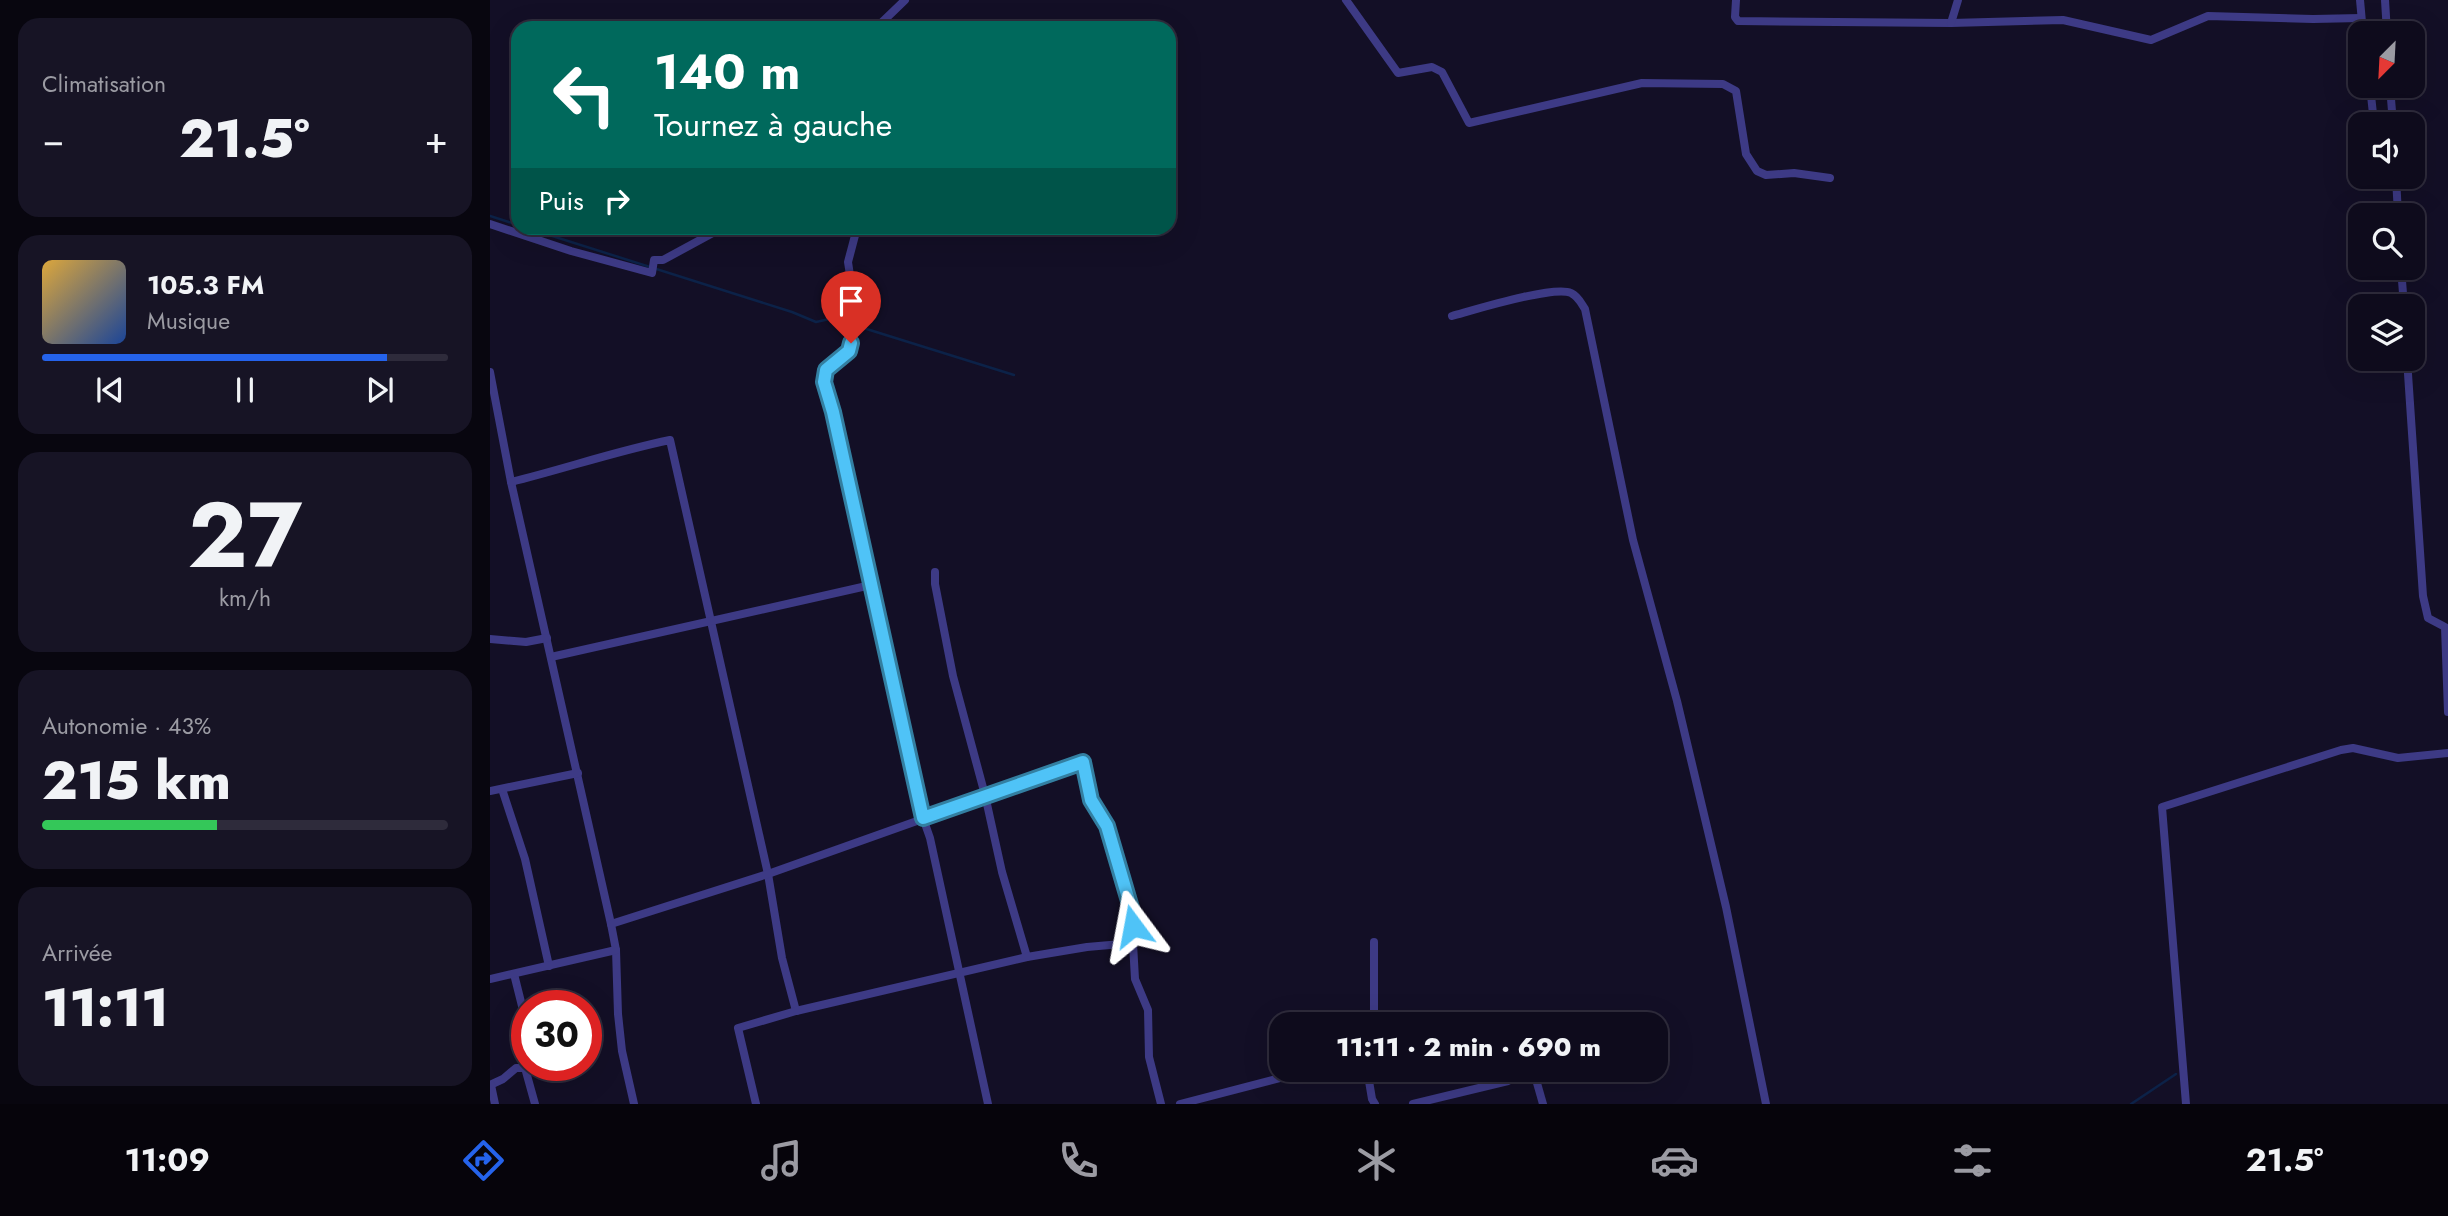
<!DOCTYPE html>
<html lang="fr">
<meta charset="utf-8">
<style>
:root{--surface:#0e0b1c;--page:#171425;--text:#f1f3f6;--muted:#9b9ba3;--line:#2e2b3b;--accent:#2563eb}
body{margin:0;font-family:Jost,sans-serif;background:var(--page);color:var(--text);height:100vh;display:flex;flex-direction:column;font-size:26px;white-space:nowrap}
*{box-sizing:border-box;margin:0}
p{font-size:23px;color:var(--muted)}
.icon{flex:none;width:38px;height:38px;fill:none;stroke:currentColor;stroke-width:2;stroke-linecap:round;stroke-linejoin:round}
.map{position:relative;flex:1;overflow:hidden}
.details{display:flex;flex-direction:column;gap:18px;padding:18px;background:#08060f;width:490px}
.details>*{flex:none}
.hud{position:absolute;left:21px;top:21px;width:665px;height:214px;border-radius:21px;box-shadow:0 7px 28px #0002,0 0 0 2px var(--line);background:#00695c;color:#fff;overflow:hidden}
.needle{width:46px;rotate:204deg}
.fabs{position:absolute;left:1858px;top:21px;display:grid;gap:14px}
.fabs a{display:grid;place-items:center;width:77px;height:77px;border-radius:14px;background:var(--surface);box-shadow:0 7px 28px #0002,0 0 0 2px var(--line);font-size:35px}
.speed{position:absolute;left:21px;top:990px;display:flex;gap:14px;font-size:35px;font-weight:700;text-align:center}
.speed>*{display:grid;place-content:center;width:91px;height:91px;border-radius:50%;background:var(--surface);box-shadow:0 7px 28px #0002,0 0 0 2px var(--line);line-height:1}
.speed .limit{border:10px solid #d22;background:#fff;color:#111}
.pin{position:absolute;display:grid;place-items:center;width:60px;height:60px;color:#fff;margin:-72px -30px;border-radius:50% 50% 50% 0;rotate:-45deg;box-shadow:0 0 7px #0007}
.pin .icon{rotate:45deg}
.me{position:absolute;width:77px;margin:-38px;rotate:347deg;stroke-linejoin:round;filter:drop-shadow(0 0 5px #0008)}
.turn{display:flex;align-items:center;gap:24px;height:147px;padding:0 28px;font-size:32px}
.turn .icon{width:91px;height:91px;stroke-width:2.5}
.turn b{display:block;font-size:49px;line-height:60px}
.then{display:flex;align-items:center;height:66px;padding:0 28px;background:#0003;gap:14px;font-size:26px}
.big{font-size:52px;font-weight:800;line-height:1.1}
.details .widget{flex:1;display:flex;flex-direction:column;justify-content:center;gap:10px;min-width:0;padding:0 24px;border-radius:21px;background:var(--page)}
.details .dial{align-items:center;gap:0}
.dial b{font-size:91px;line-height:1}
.song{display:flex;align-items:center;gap:21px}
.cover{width:84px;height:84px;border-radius:10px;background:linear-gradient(135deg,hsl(40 70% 55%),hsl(220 70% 35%))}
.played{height:7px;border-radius:4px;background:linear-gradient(90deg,var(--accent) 85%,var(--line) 85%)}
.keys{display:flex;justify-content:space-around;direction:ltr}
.heat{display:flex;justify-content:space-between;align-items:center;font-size:38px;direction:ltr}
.charge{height:10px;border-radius:5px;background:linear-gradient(90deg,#34c759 43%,var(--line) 0)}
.trip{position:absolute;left:779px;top:1012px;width:399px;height:70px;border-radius:21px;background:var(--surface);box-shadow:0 7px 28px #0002,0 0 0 2px var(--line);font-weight:800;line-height:70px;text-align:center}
.dock{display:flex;height:112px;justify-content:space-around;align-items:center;background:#06040b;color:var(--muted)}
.dock .icon{width:49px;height:49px}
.dock .current{color:var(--accent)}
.dock b{font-size:32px;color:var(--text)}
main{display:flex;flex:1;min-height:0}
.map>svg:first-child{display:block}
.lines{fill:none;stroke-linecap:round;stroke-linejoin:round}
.stream{stroke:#0c2248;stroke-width:2.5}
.minor{stroke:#3d3a85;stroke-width:8}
.route-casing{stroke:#337fa1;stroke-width:18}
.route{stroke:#4fc3f7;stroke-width:12}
</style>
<main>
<section class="details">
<div class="widget"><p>Climatisation</p>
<div class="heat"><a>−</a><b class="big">21.5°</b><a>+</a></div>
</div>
<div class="widget">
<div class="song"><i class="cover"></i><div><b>105.3 FM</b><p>Musique</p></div></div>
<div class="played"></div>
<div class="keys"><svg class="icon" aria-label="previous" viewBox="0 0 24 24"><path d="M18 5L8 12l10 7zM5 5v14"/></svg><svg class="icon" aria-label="pause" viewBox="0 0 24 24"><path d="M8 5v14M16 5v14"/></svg><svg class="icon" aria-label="next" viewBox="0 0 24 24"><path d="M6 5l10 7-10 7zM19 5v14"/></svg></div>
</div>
<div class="widget dial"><b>27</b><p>km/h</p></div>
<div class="widget"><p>Autonomie · 43%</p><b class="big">215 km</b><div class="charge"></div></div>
<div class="widget"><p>Arrivée</p><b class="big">11:11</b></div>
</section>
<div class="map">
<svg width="1958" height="1104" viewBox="0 0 1958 1104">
<rect width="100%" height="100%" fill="#130f26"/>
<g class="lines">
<!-- stream -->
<g class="stream">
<path d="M0,216L28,225"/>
<path d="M37,228L302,312L326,322L344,318L360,323"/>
<path d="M367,326L524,375"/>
<path d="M1641,1104L1686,1074"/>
</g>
<!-- minor -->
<g class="minor">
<path d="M856,0L908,73L942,67L952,72L979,123L1152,83L1233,84L1246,91L1256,154L1267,171L1276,175L1304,173L1340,178"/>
<path d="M1246,0L1245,17L1248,21L1461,23L1573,20L1661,40L1718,16L1823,19L1871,18"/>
<path d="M1870,0L1873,33"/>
<path d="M1895,0L1897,33"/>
<path d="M1461,23L1468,0"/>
<path d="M386,28L415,0"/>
<path d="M1880,86L1883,114H1902"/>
<path d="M1900,86L1903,124"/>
<path d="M1906,177L1908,215"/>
<path d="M0,224L81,251L162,273L164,260H173L232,228"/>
<path d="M367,228L358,262L365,308L361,343L359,351L336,370L334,382L343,412L433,818L440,838L498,1104"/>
<path d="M1911,268L1914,306"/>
<path d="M962,316C984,310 1064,285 1081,293C1088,296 1091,303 1095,309L1143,540L1187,701L1236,907L1276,1104"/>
<path d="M1917,359L1933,596L1938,618L1955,627L1958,712"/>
<path d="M0,372L21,482L121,924"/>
<path d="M21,482C74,469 126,451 180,440L278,874L292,958L306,1011"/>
<path d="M445,572V584L463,676L495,795L512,872L537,957"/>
<path d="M0,639L36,642L57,638"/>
<path d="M61,657L381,585"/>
<path d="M12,789L35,859L59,966"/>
<path d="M0,791L88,773"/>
<path d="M126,950L128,1014L132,1051L144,1104"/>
<path d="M24,974L37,1026"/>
<path d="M0,979L126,950L121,924L278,874L593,762L601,800L617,826L641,908L645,979L658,1010L659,1057L671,1104"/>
<path d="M884,1024V942"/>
<path d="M877,1069L882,1099L885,1104"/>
<path d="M1043,1069L1053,1104"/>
<path d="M0,1085L13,1079L26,1068H35L45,1104"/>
<path d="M1,1085L5,1104"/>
<path d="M266,1104L248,1028L306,1011L537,957L597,947L643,943"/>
<path d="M690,1104L825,1069"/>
<path d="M923,1104L1018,1081L1026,1077L1032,1069"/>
<path d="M1696,1104L1672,807L1851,750L1863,748L1908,758L1958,753"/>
</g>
</g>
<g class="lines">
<defs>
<path id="route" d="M361,343L359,351L336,370L334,382L343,412L433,818L593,762L601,800L617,826L641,908L643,926"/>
</defs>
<!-- route casing -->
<use href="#route" class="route-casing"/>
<!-- route -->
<use href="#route" class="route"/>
</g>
</svg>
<div class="fabs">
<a><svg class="needle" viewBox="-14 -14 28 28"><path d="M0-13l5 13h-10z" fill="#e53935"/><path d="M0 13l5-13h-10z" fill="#9b9ba3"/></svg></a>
<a><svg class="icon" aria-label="sound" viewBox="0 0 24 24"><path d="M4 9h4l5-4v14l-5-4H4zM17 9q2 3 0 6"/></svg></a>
<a><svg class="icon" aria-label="search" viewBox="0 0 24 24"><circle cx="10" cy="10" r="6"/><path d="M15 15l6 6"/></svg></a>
<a><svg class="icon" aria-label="layers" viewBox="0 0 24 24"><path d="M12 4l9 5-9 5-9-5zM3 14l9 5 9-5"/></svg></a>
</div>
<div class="speed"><div class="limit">30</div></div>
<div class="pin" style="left:361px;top:343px;background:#d93025"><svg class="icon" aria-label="arrive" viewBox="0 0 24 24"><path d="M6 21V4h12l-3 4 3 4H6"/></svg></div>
<svg class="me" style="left:643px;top:926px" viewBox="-20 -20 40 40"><path d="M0-17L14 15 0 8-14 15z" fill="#4fc3f7" stroke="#fff" stroke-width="4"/></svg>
<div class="trip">11:11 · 2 min · 690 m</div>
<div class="hud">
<div class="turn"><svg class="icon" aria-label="left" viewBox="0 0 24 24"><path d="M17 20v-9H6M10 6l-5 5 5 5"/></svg><div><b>140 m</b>Tournez à gauche</div></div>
<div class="then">Puis<svg class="icon" aria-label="right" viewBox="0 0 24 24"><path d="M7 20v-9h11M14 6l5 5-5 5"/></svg></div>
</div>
</div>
</main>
<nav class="dock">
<b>11:09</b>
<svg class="icon current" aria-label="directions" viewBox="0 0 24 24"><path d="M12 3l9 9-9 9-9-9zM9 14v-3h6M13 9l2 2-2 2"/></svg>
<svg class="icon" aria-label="music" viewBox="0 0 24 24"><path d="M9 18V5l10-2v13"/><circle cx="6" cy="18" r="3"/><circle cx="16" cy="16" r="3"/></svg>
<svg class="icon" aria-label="phone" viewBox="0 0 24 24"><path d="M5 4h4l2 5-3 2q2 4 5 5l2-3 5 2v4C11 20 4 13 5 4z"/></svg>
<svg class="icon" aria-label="climate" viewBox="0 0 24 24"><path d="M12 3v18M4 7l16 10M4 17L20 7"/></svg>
<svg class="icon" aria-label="car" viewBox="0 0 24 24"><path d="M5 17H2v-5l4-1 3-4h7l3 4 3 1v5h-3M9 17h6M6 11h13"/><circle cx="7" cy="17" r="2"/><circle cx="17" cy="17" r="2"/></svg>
<svg class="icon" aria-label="filters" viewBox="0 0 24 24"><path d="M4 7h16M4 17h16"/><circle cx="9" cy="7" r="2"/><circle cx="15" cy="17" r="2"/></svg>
<b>21.5°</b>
</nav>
